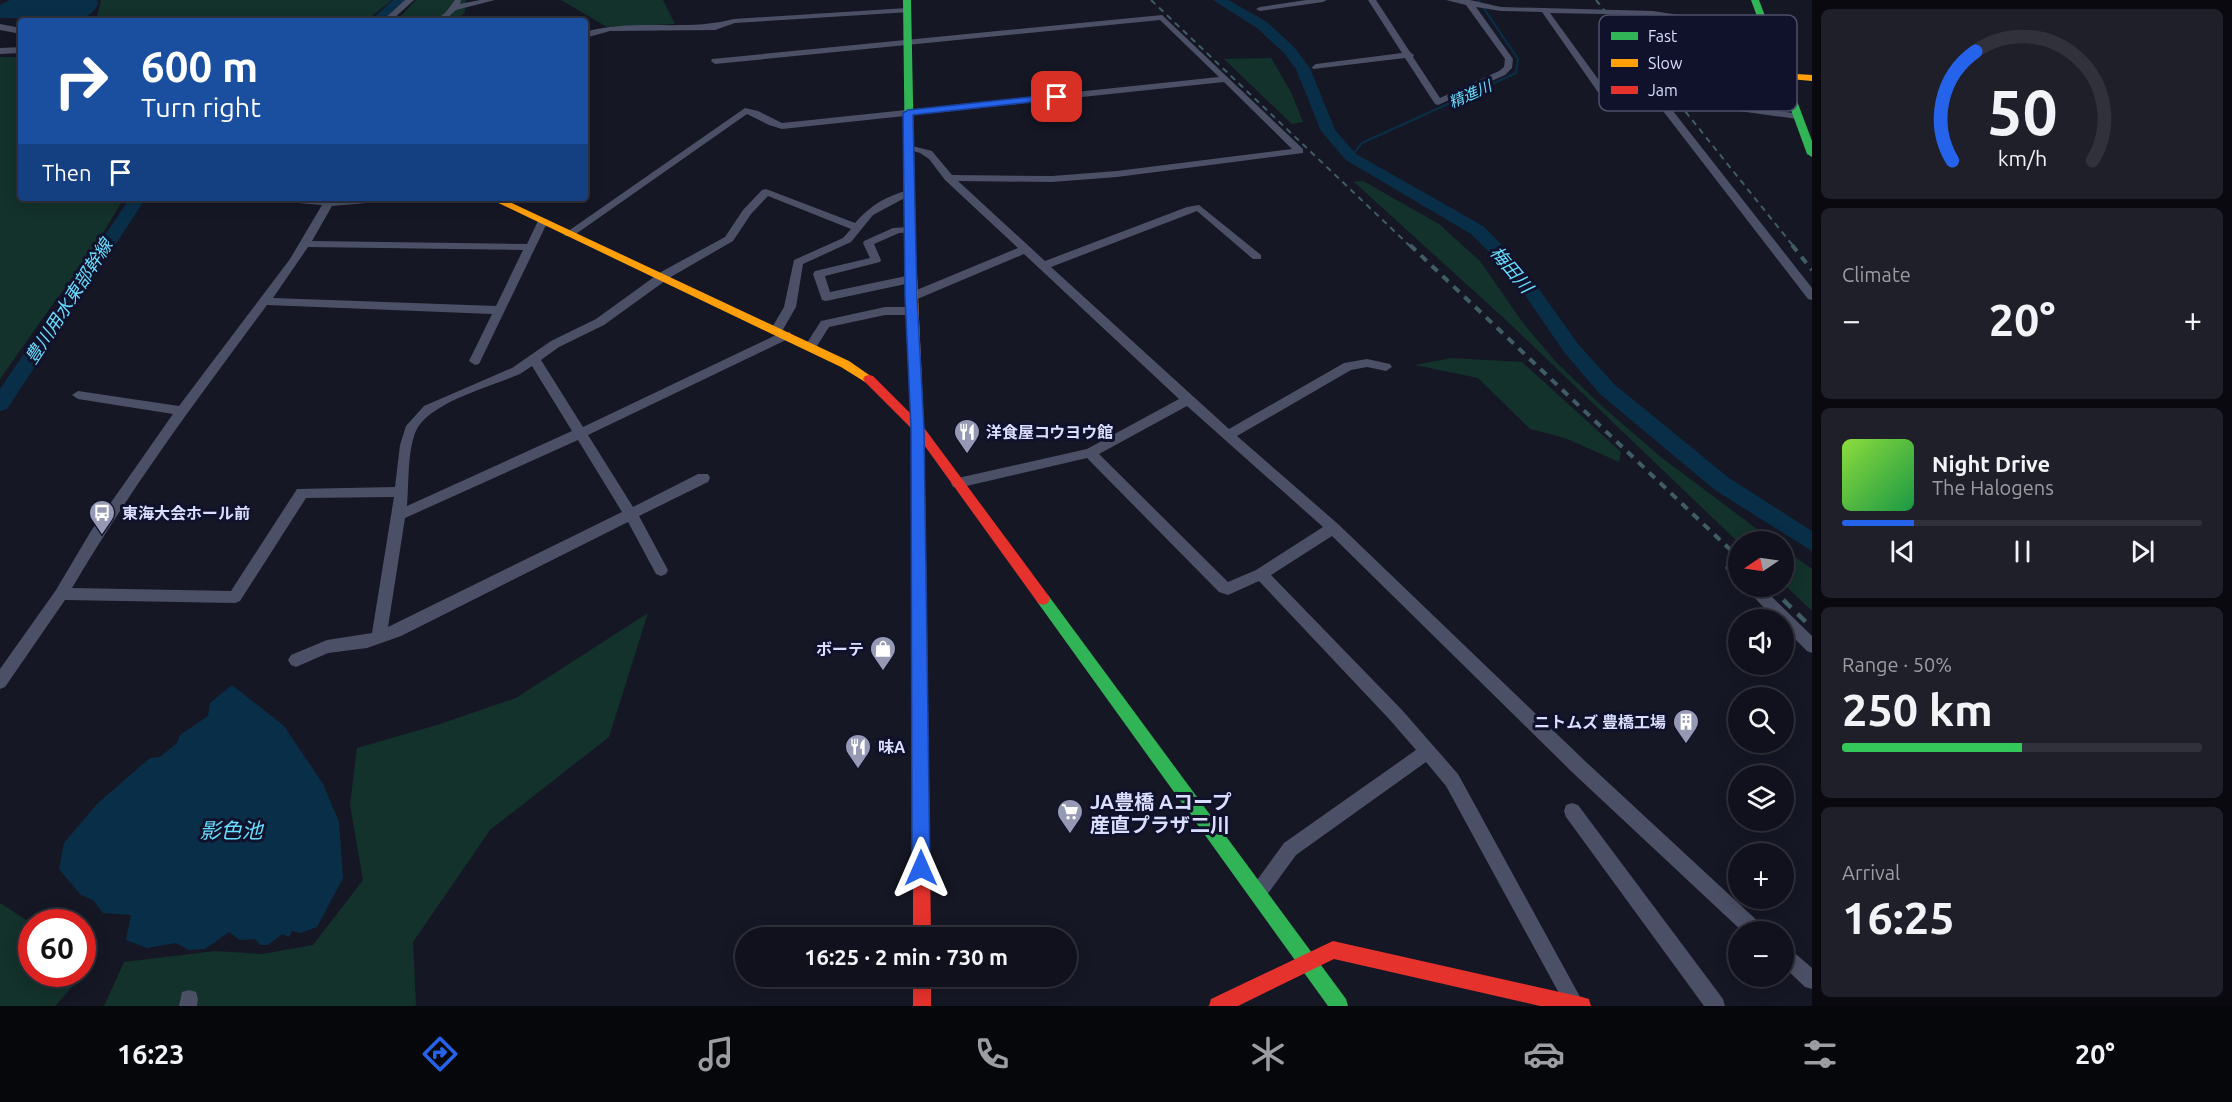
<!DOCTYPE html>
<meta charset="utf-8">
<style>
:root{--surface:#10111c;--page:#1e1f29;--text:#f1f3f6;--muted:#9c9da3;--line:#30313b;--accent:#2563eb}
body{margin:0;font-family:Ubuntu,"Noto Sans JP",sans-serif;background:var(--page);color:var(--text);height:100vh;display:flex;flex-direction:column;font-size:22px;white-space:nowrap}
*{box-sizing:border-box;margin:0}
p{font-size:20px;color:var(--muted)}
.icon{flex:none;width:33px;height:33px;fill:none;stroke:currentColor;stroke-width:2;stroke-linecap:round;stroke-linejoin:round}
.map{position:relative;flex:1;overflow:hidden}
.panel{display:flex;flex-direction:column;gap:9px;padding:9px;background:#09090f;width:420px}
.panel>*{flex:none}
.top-card{position:absolute;left:18px;top:18px;width:570px;height:183px;border-radius:6px;box-shadow:0 3px 15px #0003,0 0 0 2px var(--line);background:#1a4fa0;color:#fff;overflow:hidden}
.needle{width:39px;rotate:257deg}
.tools{position:absolute;left:1728px;top:531px;display:grid;gap:12px}
.tools a{display:grid;place-items:center;width:66px;height:66px;border-radius:50%;background:var(--surface);box-shadow:0 3px 15px #0003,0 0 0 2px var(--line);font-size:30px}
.speed{position:absolute;left:18px;top:909px;display:flex;gap:12px;font-size:30px;font-weight:700;text-align:center}
.speed>*{display:grid;place-content:center;width:78px;height:78px;border-radius:50%;background:var(--surface);box-shadow:0 3px 15px #0003,0 0 0 2px var(--line);line-height:1}
.speed .limit{border:9px solid #d22;background:#fff;color:#111}
.pin{position:absolute;display:grid;place-items:center;width:51px;height:51px;color:#fff;margin:-26px;border-radius:12px;box-shadow:0 3px 9px #0006}
.me{position:absolute;width:66px;margin:-33px;rotate:0deg;stroke-linejoin:round;filter:drop-shadow(0 0 4px #0008)}
.turn{display:flex;align-items:center;gap:21px;height:126px;padding:0 24px;font-size:27px}
.turn .icon{width:78px;height:78px;stroke-width:2.5}
.turn b{display:block;font-size:42px;line-height:51px}
.then{display:flex;align-items:center;height:57px;padding:0 24px;background:#0003;gap:12px;font-size:22px}
.big{font-size:45px;font-weight:700;line-height:1.1}
.panel .tile{flex:1;display:flex;flex-direction:column;justify-content:center;gap:9px;min-width:0;padding:0 21px;border-radius:9px;background:var(--page)}
.panel .dial{align-items:center;gap:0}
.dial svg{height:156px;overflow:visible;fill:none;stroke:var(--line);stroke-width:7;stroke-linecap:round;text-anchor:middle}
.dial text{fill:var(--text);stroke:none}
.song{display:flex;align-items:center;gap:18px}
.cover{width:72px;height:72px;border-radius:9px;background:linear-gradient(135deg,hsl(90 70% 55%),hsl(140 70% 35%))}
.played{height:6px;border-radius:3px;background:linear-gradient(90deg,var(--accent) 20%,var(--line) 20%)}
.keys{display:flex;justify-content:space-around;direction:ltr}
.heat{display:flex;justify-content:space-between;align-items:center;font-size:33px;direction:ltr}
.charge{height:9px;border-radius:4px;background:linear-gradient(90deg,#34c759 50%,var(--line) 0)}
.trip{position:absolute;left:735px;top:927px;width:342px;height:60px;border-radius:30px;background:var(--surface);box-shadow:0 3px 15px #0003,0 0 0 2px var(--line);font-weight:700;line-height:60px;text-align:center}
.menu{display:flex;height:96px;justify-content:space-around;align-items:center;background:#06070b;color:var(--muted)}
.menu .icon{width:42px;height:42px}
.menu .active{color:var(--accent)}
.menu b{font-size:27px;color:var(--text)}
main{display:flex;flex:1;min-height:0}
.map>svg:first-child{display:block}
.green{fill:#13322b}
.water{fill:#092f48}
.lines{fill:none;stroke-linecap:round;stroke-linejoin:round}
.stream{stroke:#092f48;stroke-width:2}
.river{fill:#092f48;fill-rule:evenodd}
.street{fill:#4b5066;fill-rule:evenodd}
.fast{fill:#30b455;fill-rule:evenodd}
.slow{fill:#ff9f0a;fill-rule:evenodd}
.jam{fill:#e5322d;fill-rule:evenodd}
.rail-far2{stroke:#405d66;stroke-width:2;stroke-dasharray:6 5;stroke-linecap:butt}
.rail-far1{stroke:#405d66;stroke-width:4;stroke-dasharray:8 7;stroke-linecap:butt}
.rail{stroke:#405d66;stroke-width:4.5;stroke-dasharray:11 9;stroke-linecap:butt}
.route{fill:#2563eb;stroke:#184099;stroke-width:1.5}
.labels{text-anchor:middle;dominant-baseline:central;stroke-width:6;stroke-linejoin:round;paint-order:stroke}
.far-water-label{font-size:15px;font-style:italic;fill:#68ddff;stroke:#10122b}
.poi-label{font-size:16px;font-weight:bold;fill:#dadfff;stroke:#10122b;text-anchor:start}
.water-label{font-size:18px;font-style:italic;fill:#68ddff;stroke:#10122b}
.near-poi-label{font-size:20px;font-weight:bold;fill:#dadfff;stroke:#10122b;text-anchor:start}
.near-water-label{font-size:21px;font-style:italic;fill:#68ddff;stroke:#10122b}
.key{fill:#10122b;stroke:#4d506b;stroke-width:1.5}
.key-label{font-size:16px;fill:#dadfff}
</style>
<main>
<div class="map">
<svg width="1812" height="1006" viewBox="0 0 1812 1006">
<rect width="100%" height="100%" fill="#161725"/>
<!-- green -->
<g class="green">
<path d="M101,0H392L366,21H96Z"/>
<path d="M416,0H466L465,12L455,21H396Z"/>
<path d="M561,0H663L675,24L607,27Z"/>
<path d="M0,57H21V198H124L86,261L55,301L0,379Z"/>
<path d="M1271,58L1291,92L1303,122L1292,124L1224,59Z"/>
<path d="M1363,181L1439,224L1480,261L1523,323L1556,362L1604,408L1662,458L1773,541L1738,542L1507,321L1354,182Z"/>
<path d="M1451,358L1522,362L1621,452L1619,462L1565,438L1530,429L1478,378L1415,365Z"/>
<path d="M1784,549L1812,569V611L1784,584Z"/>
<path d="M648,613L609,737L490,830L413,942L416,1006H104L124,962L215,951L262,954L313,945L363,880L350,805L357,748L437,725L516,698Z"/>
<path d="M0,903L31,923L32,974H82L83,955L94,962L55,1006H0Z"/>
</g>
<!-- water -->
<g class="water">
<path d="M10,0H97L98,3C89,34 23,16 0,18V5Z"/>
<path d="M232,685L284,726L323,784L339,822L343,878L317,927L301,933L292,931L289,937L282,934L268,945H260L255,939L240,940L229,932L205,949L189,950L176,943L147,948L126,940L131,915L103,913L93,900L81,895L59,869L64,843L97,804L150,758L160,757L177,743L180,735L208,716L210,703Z"/>
</g>
<g class="lines">
<!-- stream -->
<path class="stream" d="M1351,157L1362,143L1516,73L1518,59L1478,0"/>
<!-- river -->
<g class="river">
<path d="M393,0H407L384,21H370Z"/>
<path d="M1213,0H1228L1267,22L1294,47L1310,68L1335,130L1356,154L1483,226L1521,264L1578,344L1614,384L1729,478L1812,531V551L1715,490L1600,394L1564,352L1509,272L1471,234L1346,160L1321,131L1296,69L1284,53L1257,28Z"/>
<path d="M127,198H143L142,204L7,409L0,411V389L126,204Z"/>
</g>
<!-- street -->
<g class="street">
<path d="M405,0H414L391,21H382Z"/>
<path d="M455,0H461L460,4L480,0H495L456,10L444,21H435L446,12Z"/>
<path d="M1306,0H1327L1323,2L1260,11L1256,9L1260,7Z"/>
<path d="M1368,0H1376L1410,52L1414,55L1413,57L1440,98L1499,71L1504,67L1505,59L1466,5L1446,0H1470L1501,7L1653,11L1698,18L1699,20L1695,22L1653,15L1550,13L1606,90L1656,92L1681,89L1691,92L1699,100L1800,114L1802,116L1797,119L1696,105L1681,95L1662,97L1812,288V300L1808,299L1653,98L1600,95L1542,12L1501,11L1476,7L1513,59L1512,68L1505,75L1438,105L1435,104L1405,58L1313,69L1312,67L1316,64L1402,53Z"/>
<path d="M907,8H910V12L735,23L715,30L610,31L585,38V32C635,18 685,32 734,19Z"/>
<path d="M1162,15L1303,149V153L1117,177L1052,182L958,181L1045,261L1187,207L1199,205L1261,255V259H1253L1197,211L1051,267L1229,429L1344,363L1367,359L1390,364L1392,367L1386,371L1367,367L1351,370L1237,436L1338,524L1585,761L1763,926L1766,932H1743L1573,773L1332,536L1271,575L1402,710L1458,774L1585,1006H1566L1446,786L1426,762L1296,855L1264,899L1258,902L1252,899L1249,893L1252,887L1284,843L1416,750L1390,720L1259,581L1228,595L1219,592L1087,458L958,488L953,487L951,483L953,479L958,478L1087,449L1179,399L1024,254L915,300H907V294L1018,248L945,180L929,159L920,153L903,148L908,145L932,151L952,175L1052,176L1117,171L1292,149L1224,82L782,129L769,125L747,114L573,236H565L564,234L745,108L758,111L782,123L1219,77L1160,20L715,64L711,61L712,59ZM1187,406L1323,527L1256,570L1228,582L1099,454Z"/>
<path d="M0,24L21,28V34L0,30Z"/>
<path d="M21,47V53L0,54V48Z"/>
<path d="M766,189L855,223C869,206 888,195 909,190L914,193L873,215L851,242L803,264L796,307L781,333L790,332L792,335L790,338L588,435L633,507L698,474H708L710,478L708,482L639,516L668,570L666,574L661,576L656,574L628,522L401,636L367,648L328,653L296,667L291,665L288,660L291,655L327,640L372,633L394,497L306,498L240,601L235,603L65,600L5,687L0,689V669L56,590L91,531L173,414L78,399L72,395L78,391L179,406L290,259L322,205L275,201L270,198L329,200L395,198L390,201L332,206L312,241L527,244L539,219H547L548,221L479,364L475,365L469,361L492,314L267,305C199,397 130,489 72,588L231,591L297,489L395,487L400,445L406,426L424,406L512,368L551,341L596,319L661,272L725,237L743,210L762,190ZM768,196L851,229L843,238L794,260L784,307L770,331L776,335L583,427L541,360L559,347L604,325L669,278L733,241L751,214ZM308,247L523,250L496,306L273,298ZM532,366L572,431L407,506C409,485 407,445 418,427C435,401 492,386 520,374ZM578,440L622,512L388,627L405,518Z"/>
<path d="M910,227L915,230L914,232L899,233L874,244L881,260L880,262L825,276L830,292L911,275L915,276V282L826,301L822,300L813,274L815,271L870,258L863,243L864,241L893,228Z"/>
<path d="M885,307H912L918,311L912,315H885L829,327L815,349H807L805,346L821,321Z"/>
<path d="M1732,562L1738,565V580L1733,578L1725,568L1727,564Z"/>
<path d="M1744,586H1761L1812,636V653L1807,651L1784,628V620H1775Z"/>
<path d="M1572,803L1578,805L1723,999L1725,1006H1704L1566,817L1564,811L1566,805Z"/>
<path d="M1784,946L1790,949L1812,968V989L1805,987L1784,967Z"/>
<path d="M189,990L196,992L198,999L197,1006H179L182,992Z"/>
</g>
<!-- fast -->
<g class="fast">
<path d="M903,0H911L916,253L911,256L906,253Z"/>
<path d="M1751,0H1759L1812,141V157L1807,154Z"/>
<path d="M1043,593L1048,595L1346,999L1348,1006H1328L1038,603L1036,599L1038,595Z"/>
</g>
<!-- slow -->
<g class="slow">
<path d="M1782,73L1812,75V81L1779,78L1778,76Z"/>
<path d="M488,198H501L849,361L875,379L869,383L865,382L841,367Z"/>
<path d="M911,250L916,253L924,428L927,622L925,627L920,628L915,627L913,622L912,428L906,253Z"/>
</g>
<!-- jam -->
<g class="jam">
<path d="M869,375L873,376L922,425L1048,595L1050,599L1048,603L1043,605L1038,603L914,431L865,382L863,379L865,376Z"/>
<path d="M920,616L925,617L927,622L931,938H913V622L915,617Z"/>
<path d="M1333,941L1582,997L1589,999L1591,1006H1540L1334,959L1238,1006H1209L1211,999Z"/>
<rect x="913" y="976" width="18" height="30"/>
</g>
<!-- rail-far2 -->
<g class="rail-far2">
<path d="M1151,0L1411,247"/>
<path d="M1596,0L1794,247"/>
</g>
<!-- rail-far1 -->
<g class="rail-far1">
<path d="M1410,245L1738,557"/>
<path d="M1792,245L1812,270"/>
</g>
<!-- rail -->
<path class="rail" d="M1769,586L1812,628"/>
</g>
<!-- route -->
<path class="route" d="M1057,94L1062,97L1060,99L913,115L917,297L924,428L930,868L928,874L921,877L915,874L912,868L911,428L905,297L903,113L908,110Z"/>
<!-- icons -->
<defs>
<symbol id="restaurant-pin" viewBox="-11 -11 22 30"><path d="M0 17L-7.5 6A9.5 9.5 0 1 1 7.5 6Z" fill="#9599b3" stroke="#10122b"/><path d="M-5-6h1v4h1v-4h1v4h1v-4h1v5L-1.5 .5V6h-2V.5L-5-1ZM5-6V6H3V1.5H1.5Q1.5-4 5-6Z" fill="#fff"/></symbol>
<symbol id="bus-pin" viewBox="-11 -11 22 30"><path d="M0 17L-7.5 6A9.5 9.5 0 1 1 7.5 6Z" fill="#9599b3" stroke="#10122b"/><path d="M-5-6H5V4H4V6H2V4H-2V6H-4V4H-5ZM-3.5-4V0h7V-4ZM-3.5 1.2v1.5H-2V1.2ZM2 1.2v1.5H3.5V1.2Z" fill="#fff"/></symbol>
<symbol id="shop-pin" viewBox="-11 -11 22 30"><path d="M0 17L-7.5 6A9.5 9.5 0 1 1 7.5 6Z" fill="#9599b3" stroke="#10122b"/><path d="M-5-2.5h2.3a2.7 3.5 0 0 1 5.4 0H5L5.5 6h-11ZM-1.5-2.5h3a1.5 2.3 0 0 0-3 0Z" fill="#fff"/></symbol>
<symbol id="building-pin" viewBox="-11 -11 22 30"><path d="M0 17L-7.5 6A9.5 9.5 0 1 1 7.5 6Z" fill="#9599b3" stroke="#10122b"/><path d="M-4-6H4V6H1V3H-1V6H-4ZM-2.5-4.3h1.7v1.8h-1.7ZM.8-4.3h1.7v1.8H.8ZM-2.5-1h1.7V.8h-1.7ZM.8-1h1.7V.8H.8Z" fill="#fff"/></symbol>
<symbol id="supermarket-pin" viewBox="-11 -11 22 30"><path d="M0 17L-7.5 6A9.5 9.5 0 1 1 7.5 6Z" fill="#9599b3" stroke="#10122b"/><path d="M-6-5.5h2.5l.6 2H6L4.5 2H-2.5L-4.4-4H-6ZM-1.5 3.2a1.3 1.3 0 1 0 .1 0ZM3 3.2a1.3 1.3 0 1 0 .1 0Z" fill="#fff"/></symbol>
</defs>
<g fill-rule="evenodd">
<use href="#restaurant-pin" x="952" y="417" width="30" height="40"/>
<use href="#bus-pin" x="87" y="498" width="30" height="40"/>
<use href="#shop-pin" x="868" y="634" width="30" height="40"/>
<use href="#building-pin" x="1671" y="707" width="30" height="40"/>
<use href="#restaurant-pin" x="843" y="732" width="30" height="40"/>
<use href="#supermarket-pin" x="1055" y="797" width="30" height="40"/>
</g>
<g class="labels">
<!-- far-water labels -->
<g class="far-water-label">
<text transform="translate(1470 94) rotate(-24)">精進川</text>
</g>
<!-- poi labels -->
<g class="poi-label">
<text x="986" y="432">洋食屋コウヨウ館</text>
<text x="122" y="513">東海大会ホール前</text>
<text x="864" y="649" text-anchor="end">ボーテ</text>
<text x="1666" y="722" text-anchor="end">ニトムズ 豊橋工場</text>
<text x="878" y="747">味A</text>
</g>
<!-- water labels -->
<g class="water-label">
<text transform="translate(1512 269) rotate(50)">梅田川</text>
<text transform="translate(68 301) rotate(-57)">豊川用水東部幹線</text>
</g>
<!-- near-poi labels -->
<g class="near-poi-label">
<text x="1090" y="801">JA豊橋 Aコープ<tspan x="1090" dy="23">産直プラザ二川</tspan></text>
</g>
<!-- near-water labels -->
<g class="near-water-label">
<text x="231" y="830">影色池</text>
</g>
</g>
<!-- legend -->
<rect x="1599" y="15" width="198" height="96" rx="9" class="key"/>
<rect x="1611" y="32" width="27" height="8" fill="#30b455"/>
<rect x="1611" y="59" width="27" height="8" fill="#ff9f0a"/>
<rect x="1611" y="86" width="27" height="8" fill="#e5322d"/>
<g class="key-label">
<text x="1648" y="42">Fast</text>
<text x="1648" y="69">Slow</text>
<text x="1648" y="96">Jam</text>
</g>
</svg>
<div class="tools">
<a><svg class="needle" viewBox="-14 -14 28 28"><path d="M0-13l5 13h-10z" fill="#e53935"/><path d="M0 13l5-13h-10z" fill="#9c9da3"/></svg></a>
<a><svg class="icon" aria-label="sound" viewBox="0 0 24 24"><path d="M4 9h4l5-4v14l-5-4H4zM17 9q2 3 0 6"/></svg></a>
<a><svg class="icon" aria-label="search" viewBox="0 0 24 24"><circle cx="10" cy="10" r="6"/><path d="M15 15l6 6"/></svg></a>
<a><svg class="icon" aria-label="layers" viewBox="0 0 24 24"><path d="M12 4l9 5-9 5-9-5zM3 14l9 5 9-5"/></svg></a>
<a>+</a>
<a>−</a>
</div>
<div class="speed"><div class="limit">60</div></div>
<div class="pin" style="left:1057px;top:97px;background:#d93025"><svg class="icon" aria-label="arrive" viewBox="0 0 24 24"><path d="M6 21V4h12l-3 4 3 4H6"/></svg></div>
<svg class="me" style="left:921px;top:868px" viewBox="-20 -20 40 40"><path d="M0-17L14 15 0 8-14 15z" fill="#2563eb" stroke="#fff" stroke-width="4"/></svg>
<div class="trip">16:25 · 2 min · 730 m</div>
<div class="top-card">
<div class="turn"><svg class="icon" aria-label="right" viewBox="0 0 24 24"><path d="M7 20v-9h11M14 6l5 5-5 5"/></svg><div><b>600 m</b>Turn right</div></div>
<div class="then">Then<svg class="icon" aria-label="arrive" viewBox="0 0 24 24"><path d="M6 21V4h12l-3 4 3 4H6"/></svg></div>
</div>
</div>
<section class="panel">
<div class="tile dial"><svg viewBox="0 0 100 80">
<path d="M14 69A42 42 0 1 1 86 69"/>
<path d="M14 69A42 42 0 0 1 26 13" stroke="#2563eb"/>
<text x="50" y="56" font-size="32" font-weight="700">50</text>
<text x="50" y="72" font-size="11">km/h</text>
</svg></div>
<div class="tile"><p>Climate</p>
<div class="heat"><a>−</a><b class="big">20°</b><a>+</a></div>
</div>
<div class="tile">
<div class="song"><i class="cover"></i><div><b>Night Drive</b><p>The Halogens</p></div></div>
<div class="played"></div>
<div class="keys"><svg class="icon" aria-label="previous" viewBox="0 0 24 24"><path d="M18 5L8 12l10 7zM5 5v14"/></svg><svg class="icon" aria-label="pause" viewBox="0 0 24 24"><path d="M8 5v14M16 5v14"/></svg><svg class="icon" aria-label="next" viewBox="0 0 24 24"><path d="M6 5l10 7-10 7zM19 5v14"/></svg></div>
</div>
<div class="tile"><p>Range · 50%</p><b class="big">250 km</b><div class="charge"></div></div>
<div class="tile"><p>Arrival</p><b class="big">16:25</b></div>
</section>
</main>
<nav class="menu">
<b>16:23</b>
<svg class="icon active" aria-label="directions" viewBox="0 0 24 24"><path d="M12 3l9 9-9 9-9-9zM9 14v-3h6M13 9l2 2-2 2"/></svg>
<svg class="icon" aria-label="music" viewBox="0 0 24 24"><path d="M9 18V5l10-2v13"/><circle cx="6" cy="18" r="3"/><circle cx="16" cy="16" r="3"/></svg>
<svg class="icon" aria-label="phone" viewBox="0 0 24 24"><path d="M5 4h4l2 5-3 2q2 4 5 5l2-3 5 2v4C11 20 4 13 5 4z"/></svg>
<svg class="icon" aria-label="climate" viewBox="0 0 24 24"><path d="M12 3v18M4 7l16 10M4 17L20 7"/></svg>
<svg class="icon" aria-label="car" viewBox="0 0 24 24"><path d="M5 17H2v-5l4-1 3-4h7l3 4 3 1v5h-3M9 17h6M6 11h13"/><circle cx="7" cy="17" r="2"/><circle cx="17" cy="17" r="2"/></svg>
<svg class="icon" aria-label="filters" viewBox="0 0 24 24"><path d="M4 7h16M4 17h16"/><circle cx="9" cy="7" r="2"/><circle cx="15" cy="17" r="2"/></svg>
<b>20°</b>
</nav>
